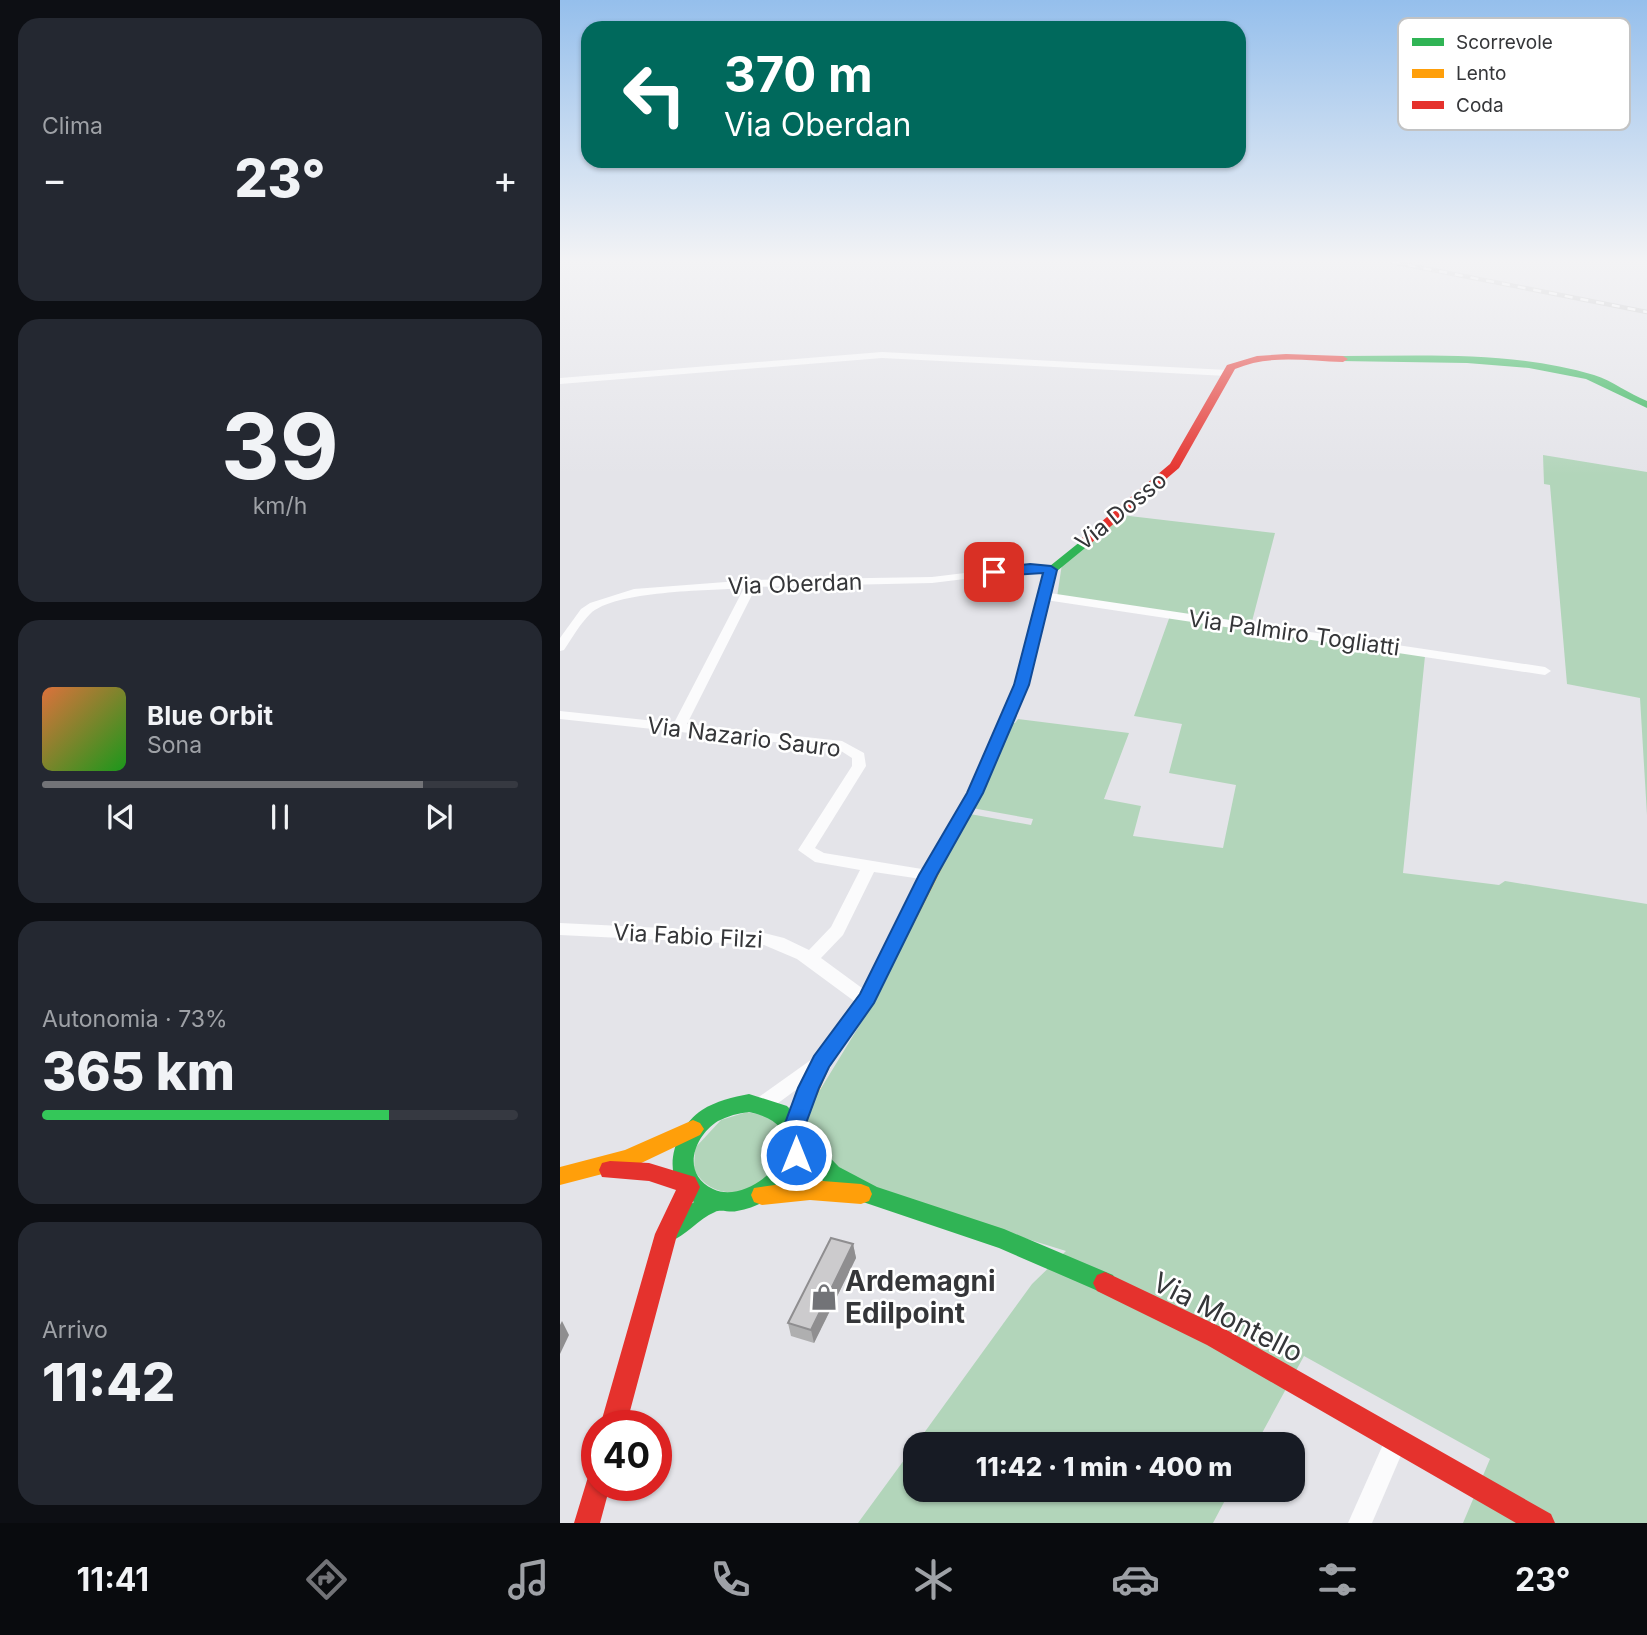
<!DOCTYPE html>
<html lang="it">
<meta charset="utf-8">
<style>
:root{--surface:#171b24;--page:#242831;--text:#f1f3f6;--muted:#9ea1a6;--line:#363941;--accent:#727377}
body{margin:0;font-family:Inter,sans-serif;background:var(--page);color:var(--text);height:100vh;display:flex;flex-direction:column;font-size:26px;white-space:nowrap}
*{box-sizing:border-box;margin:0}
p{font-size:23px;color:var(--muted)}
.icon{flex:none;width:38px;height:38px;fill:none;stroke:currentColor;stroke-width:2;stroke-linecap:round;stroke-linejoin:round}
.map{position:relative;flex:1;overflow:hidden}
.drawer{display:flex;flex-direction:column;gap:18px;padding:18px;background:#0d0f14;width:560px}
.drawer>*{flex:none}
.guide{position:absolute;left:21px;top:21px;width:665px;height:147px;border-radius:21px;box-shadow:0 2px 5px #0004;background:#00695c;color:#fff;overflow:hidden}
.speed{position:absolute;left:21px;top:1410px;display:flex;gap:14px;font-size:35px;font-weight:700;text-align:center}
.speed>*{display:grid;place-content:center;width:91px;height:91px;border-radius:50%;background:var(--surface);box-shadow:0 2px 5px #0004;line-height:1}
.speed .limit{border:10px solid #d22;background:#fff;color:#111}
.pin{position:absolute;display:grid;place-items:center;width:60px;height:60px;color:#fff;margin:-30px;border-radius:14px;box-shadow:0 4px 10px #0006}
.me{position:absolute;width:77px;margin:-38px;rotate:0deg;stroke-linejoin:round;filter:drop-shadow(0 0 5px #0008)}
.turn{display:flex;align-items:center;gap:24px;height:147px;padding:0 28px;font-size:32px}
.turn .icon{width:91px;height:91px;stroke-width:2.5}
.turn b{display:block;font-size:49px;line-height:60px}
.big{font-size:52px;font-weight:800;line-height:1.1}
.drawer .card{flex:1;display:flex;flex-direction:column;justify-content:center;gap:10px;min-width:0;padding:0 24px;border-radius:21px;background:var(--page)}
.drawer .dial{align-items:center;gap:0}
.dial b{font-size:91px;line-height:1}
.song{display:flex;align-items:center;gap:21px}
.cover{width:84px;height:84px;border-radius:10px;background:linear-gradient(135deg,hsl(20 70% 55%),hsl(120 70% 35%))}
.played{height:7px;border-radius:4px;background:linear-gradient(90deg,var(--accent) 80%,var(--line) 80%)}
.keys{display:flex;justify-content:space-around;direction:ltr}
.heat{display:flex;justify-content:space-between;align-items:center;font-size:38px;direction:ltr}
.charge{height:10px;border-radius:5px;background:linear-gradient(90deg,#34c759 73%,var(--line) 0)}
.trip{position:absolute;left:343px;top:1432px;width:402px;height:70px;border-radius:21px;background:var(--surface);box-shadow:0 2px 5px #0004;font-weight:800;line-height:70px;text-align:center}
.menu{display:flex;height:112px;justify-content:space-around;align-items:center;background:#090b0e;color:var(--muted)}
.menu .icon{width:49px;height:49px}
.menu .on{color:var(--accent)}
.menu b{font-size:32px;color:var(--text)}
main{display:flex;flex:1;min-height:0}
.map>svg:first-child{display:block}
.green{fill:#b2d5ba}
.lines{fill:none;stroke-linecap:round;stroke-linejoin:round}
.street{fill:#fbfbfc;fill-rule:evenodd}
.fast{fill:#30b455;fill-rule:evenodd}
.slow{fill:#ff9f0a;fill-rule:evenodd}
.jam{fill:#e5322d;fill-rule:evenodd}
.rail-casing{stroke:#c3c3c4;stroke-width:4.5}
.rail{stroke:#fff;stroke-width:2.5;stroke-dasharray:8;stroke-linecap:butt}
.wall{fill:#afafb0}
.shaded-wall{fill:#8f8e90}
.building{fill:#cccbcd;stroke:#8f8e90;stroke-width:2}
.route{fill:#1a73e8;stroke:#114b97;stroke-width:2}
.labels{text-anchor:middle;dominant-baseline:central;stroke-width:5;stroke-linejoin:round;paint-order:stroke}
.street-label{font-size:23px;fill:#353639;stroke:#fff}
.near-poi-label{font-size:28px;font-weight:bold;fill:#353639;stroke:#fff;text-anchor:start}
.near-street-label{font-size:28px;fill:#353639;stroke:#fff}
.key{fill:#fff;stroke:#c2c3c4;stroke-width:2}
.key-label{font-size:19px;fill:#353639}
</style>
<main>
<section class="drawer">
<div class="card"><p>Clima</p>
<div class="heat"><a>−</a><b class="big">23°</b><a>+</a></div>
</div>
<div class="card dial"><b>39</b><p>km/h</p></div>
<div class="card">
<div class="song"><i class="cover"></i><div><b>Blue Orbit</b><p>Sona</p></div></div>
<div class="played"></div>
<div class="keys"><svg class="icon" aria-label="previous" viewBox="0 0 24 24"><path d="M18 5L8 12l10 7zM5 5v14"/></svg><svg class="icon" aria-label="pause" viewBox="0 0 24 24"><path d="M8 5v14M16 5v14"/></svg><svg class="icon" aria-label="next" viewBox="0 0 24 24"><path d="M6 5l10 7-10 7zM19 5v14"/></svg></div>
</div>
<div class="card"><p>Autonomia · 73%</p><b class="big">365 km</b><div class="charge"></div></div>
<div class="card"><p>Arrivo</p><b class="big">11:42</b></div>
</section>
<div class="map">
<svg width="1087" height="1523" viewBox="0 0 1087 1523">
<rect width="100%" height="100%" fill="#e4e4e9"/>
<!-- green -->
<g class="green">
<path d="M983,455L1087,472V815L1080,698L1007,684L990,485L984,484Z"/>
<path d="M561,515L715,533L690,629L865,656L843,873L939,885L945,881L1087,904V1523H903L930,1459L744,1356L696,1444H356L472,1284L506,1251L223,1163C213,1170 199,1185 187,1190C166,1197 145,1189 134,1170L135,1148L161,1120L187,1112L211,1117L260,1090L307,1013L364,892L410,814L471,825L473,819L412,808L451,723H455L458,719L569,733L544,799L581,806L573,836L663,848L676,785L609,773L622,724L574,716L611,613L497,597L502,564Z"/>
<path d="M355,1445V1489H671L653,1523H298Z"/>
</g>
<g class="lines">
<!-- street -->
<g class="street">
<path d="M322,352L667,370L671,373L667,376L322,358L0,384V378Z"/>
<path d="M470,565L491,567L497,570L491,573L470,571L372,583L196,587L127,724L282,741L304,753L306,766L255,848L264,853L368,870L373,871L376,875L373,879L368,880L314,872L283,935L261,958L306,991L313,993L316,998L313,1003L307,1005L294,1001L237,959L204,945L0,935V923L204,933L224,938L249,950L271,927L300,870L255,862L238,850L292,766V758L278,749L0,719V711L114,723L184,588C148,591 55,590 30,614C20,624 12,638 4,650L0,651V638L21,609L30,603L74,589L192,580L372,577Z"/>
<path d="M483,592L985,667L991,671L985,675L479,599L477,596Z"/>
<path d="M261,1055L267,1057L270,1062L267,1067L210,1109L203,1112L196,1109L194,1104L196,1099L255,1057Z"/>
<path d="M837,1428L845,1431L848,1439L812,1523H788L829,1431Z"/>
</g>
<!-- fast -->
<g class="fast">
<path d="M783,356C866,356 954,351 1034,375C1053,381 1069,394 1087,401V408L1026,379L969,368L907,363L780,361L778,359Z"/>
<path d="M526,537L530,538V544L497,571L468,685L423,793L393,846H381L379,842L407,793L454,685L485,570Z"/>
<path d="M189,1094L227,1106L241,1122L245,1132L279,1167L317,1187L444,1229L553,1275L557,1283L553,1291L545,1294L439,1248L303,1202L263,1181L243,1159C232,1187 206,1206 177,1211C170,1213 161,1209 155,1212C138,1219 126,1236 109,1242L101,1239L98,1232L101,1225L134,1202C98,1181 112,1130 142,1110C156,1101 173,1097 189,1094ZM189,1112C271,1129 194,1209 153,1189C121,1174 133,1137 158,1121C168,1116 178,1113 189,1112Z"/>
</g>
<!-- slow -->
<g class="slow">
<path d="M387,836L395,842L314,1003L270,1066L241,1132L234,1135L227,1132L223,1126L255,1056L300,993L379,842Z"/>
<path d="M133,1120L140,1123L144,1129L140,1135L77,1165L0,1185V1167L65,1150Z"/>
<path d="M250,1180L301,1184L309,1187L312,1194L309,1201L301,1204L250,1200L202,1205L194,1202L191,1195L194,1188Z"/>
</g>
<!-- jam -->
<g class="jam">
<path d="M726,354L783,356L788,359L783,362C747,361 709,354 675,369L619,468L530,544H522V538L610,464L667,365L697,356Z"/>
<path d="M50,1161L89,1163L135,1177L140,1187L117,1235L66,1426H40L95,1234L116,1190L89,1181L42,1177L39,1170L42,1163Z"/>
<path d="M545,1272L665,1329L991,1514L995,1523H956L647,1345L537,1291L533,1283L537,1275Z"/>
<path d="M37,1473V1486H50L40,1523H14L28,1477Z"/>
</g>
<defs>
<path id="rail" d="M832,262L1087,312"/>
</defs>
<!-- rail casing -->
<use href="#rail" class="rail-casing"/>
<!-- rail -->
<use href="#rail" class="rail"/>
</g>
<!-- wall -->
<path class="wall" d="M293,1244L296,1258L254,1343L231,1336L228,1323Z"/>
<!-- shaded-wall -->
<g class="shaded-wall">
<path d="M293,1244L296,1258L254,1343L251,1330Z"/>
<path d="M2,1321L9,1335L0,1354V1325Z"/>
</g>
<!-- building -->
<path class="building" d="M271,1238L293,1244L251,1330L228,1323Z"/>
<!-- sky -->
<linearGradient id="sky" x2="0" y2="1"><stop stop-color="#95bfec"/><stop offset="0.55" stop-color="#f3f3f5"/><stop offset="1" stop-color="#f3f3f5" stop-opacity="0"/></linearGradient>
<rect width="1087" height="475" fill="url(#sky)"/>
<!-- route -->
<path class="route" d="M470,564L491,566L497,570L469,685L423,793L377,875L314,1003L269,1067L259,1088L245,1126L249,1139L244,1162L236,1165L229,1162L224,1126L238,1088L254,1056L300,994L359,875L407,793L454,685L483,573L434,576L427,572L434,568Z"/>
<!-- icons -->
<defs>
<symbol id="shop-bare" viewBox="-9 -9 18 18"><path d="M-5-2.5h2.3a2.7 3.5 0 0 1 5.4 0H5L5.5 6h-11ZM-1.5-2.5h3a1.5 2.3 0 0 0-3 0Z" fill="#727377" stroke="#fff" stroke-width="2.5" paint-order="stroke"/></symbol>
</defs>
<g fill-rule="evenodd">
<use href="#shop-bare" x="245" y="1278" width="38" height="38"/>
</g>
<g class="labels">
<!-- street labels -->
<g class="street-label">
<text transform="translate(561 511) rotate(-39)">Via Dosso</text>
<text transform="translate(235 584) rotate(-2)">Via Oberdan</text>
<text transform="translate(734 633) rotate(8)">Via Palmiro Togliatti</text>
<text transform="translate(184 737) rotate(7)">Via Nazario Sauro</text>
<text transform="translate(128 936) rotate(3)">Via Fabio Filzi</text>
</g>
<!-- near-poi labels -->
<g class="near-poi-label">
<text x="285" y="1281">Ardemagni<tspan x="285" dy="32">Edilpoint</tspan></text>
</g>
<!-- near-street labels -->
<g class="near-street-label">
<text transform="translate(668 1317) rotate(27)">Via Montello</text>
</g>
</g>
<!-- legend -->
<rect x="838" y="18" width="232" height="112" rx="10" class="key"/>
<rect x="852" y="38" width="32" height="8" fill="#30b455"/>
<rect x="852" y="69" width="32" height="9" fill="#ff9f0a"/>
<rect x="852" y="101" width="32" height="8" fill="#e5322d"/>
<g class="key-label">
<text x="896" y="49">Scorrevole</text>
<text x="896" y="80">Lento</text>
<text x="896" y="112">Coda</text>
</g>
</svg>
<div class="speed"><div class="limit">40</div></div>
<div class="pin" style="left:434px;top:572px;background:#d93025"><svg class="icon" aria-label="arrive" viewBox="0 0 24 24"><path d="M6 21V4h12l-3 4 3 4H6"/></svg></div>
<svg class="me" style="left:236px;top:1155px" viewBox="-20 -20 40 40"><circle r="17" fill="#1a73e8" stroke="#fff" stroke-width="3"/><path d="M0-11L8 9 0 5-8 9z" fill="#fff"/></svg>
<div class="trip">11:42 · 1 min · 400 m</div>
<div class="guide">
<div class="turn"><svg class="icon" aria-label="left" viewBox="0 0 24 24"><path d="M17 20v-9H6M10 6l-5 5 5 5"/></svg><div><b>370 m</b>Via Oberdan</div></div>
</div>
</div>
</main>
<nav class="menu">
<b>11:41</b>
<svg class="icon on" aria-label="directions" viewBox="0 0 24 24"><path d="M12 3l9 9-9 9-9-9zM9 14v-3h6M13 9l2 2-2 2"/></svg>
<svg class="icon" aria-label="music" viewBox="0 0 24 24"><path d="M9 18V5l10-2v13"/><circle cx="6" cy="18" r="3"/><circle cx="16" cy="16" r="3"/></svg>
<svg class="icon" aria-label="phone" viewBox="0 0 24 24"><path d="M5 4h4l2 5-3 2q2 4 5 5l2-3 5 2v4C11 20 4 13 5 4z"/></svg>
<svg class="icon" aria-label="climate" viewBox="0 0 24 24"><path d="M12 3v18M4 7l16 10M4 17L20 7"/></svg>
<svg class="icon" aria-label="car" viewBox="0 0 24 24"><path d="M5 17H2v-5l4-1 3-4h7l3 4 3 1v5h-3M9 17h6M6 11h13"/><circle cx="7" cy="17" r="2"/><circle cx="17" cy="17" r="2"/></svg>
<svg class="icon" aria-label="filters" viewBox="0 0 24 24"><path d="M4 7h16M4 17h16"/><circle cx="9" cy="7" r="2"/><circle cx="15" cy="17" r="2"/></svg>
<b>23°</b>
</nav>
